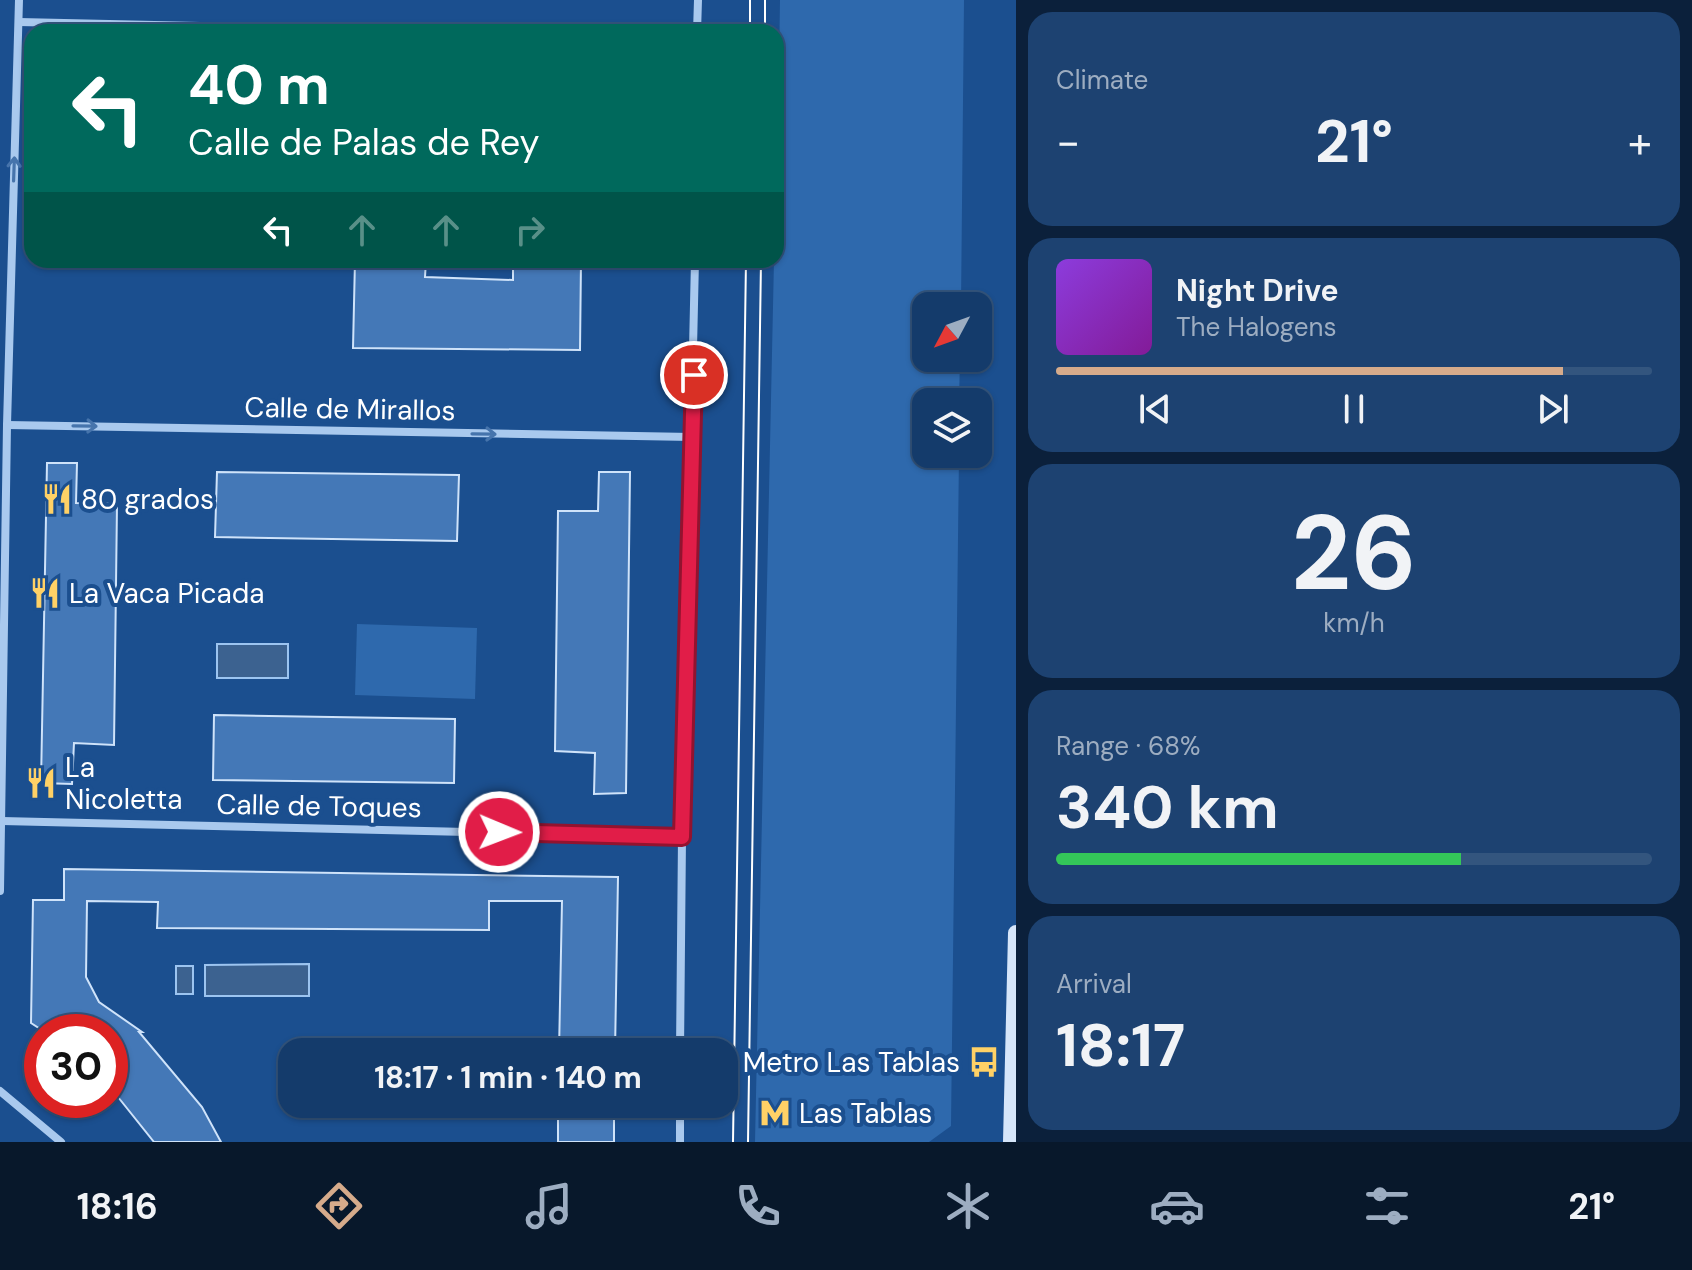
<!DOCTYPE html>
<meta charset="utf-8">
<style>
:root{--surface:#143b6b;--page:#1d4271;--text:#f1f3f6;--muted:#9dadc1;--line:#33557e;--accent:#d6ab8b}
body{margin:0;font-family:"DM Sans",sans-serif;background:var(--page);color:var(--text);height:100vh;display:flex;flex-direction:column;font-size:30px;white-space:nowrap}
*{box-sizing:border-box;margin:0}
p{font-size:26px;color:var(--muted)}
.icon{flex:none;width:44px;height:44px;fill:none;stroke:currentColor;stroke-width:2;stroke-linecap:round;stroke-linejoin:round}
.map{position:relative;flex:1;overflow:hidden}
.sheet{display:flex;flex-direction:column;gap:12px;padding:12px;background:#0b203b;width:676px}
.sheet>*{flex:none}
.top-card{position:absolute;left:24px;top:24px;width:760px;height:244px;border-radius:24px;box-shadow:0 2px 6px #0004,0 0 0 2px var(--line);background:#00695c;color:#fff;overflow:hidden}
.needle{width:52px;rotate:229deg}
.buttons{position:absolute;left:912px;top:292px;display:grid;gap:16px}
.buttons a{display:grid;place-items:center;width:80px;height:80px;border-radius:16px;background:var(--surface);box-shadow:0 2px 6px #0004,0 0 0 2px var(--line);font-size:40px}
.speed{position:absolute;left:24px;top:1014px;display:flex;gap:16px;font-size:40px;font-weight:700;text-align:center}
.speed>*{display:grid;place-content:center;width:104px;height:104px;border-radius:50%;background:var(--surface);box-shadow:0 2px 6px #0004,0 0 0 2px var(--line);line-height:1}
.speed .limit{border:12px solid #d22;background:#fff;color:#111}
.pin{position:absolute;display:grid;place-items:center;width:68px;height:68px;color:#fff;margin:-34px;border:4px solid #fff;border-radius:50%;box-shadow:0 2px 8px #0007}
.me{position:absolute;width:88px;margin:-44px;rotate:91deg;stroke-linejoin:round;filter:drop-shadow(0 0 6px #0008)}
.turn{display:flex;align-items:center;gap:28px;height:168px;padding:0 32px;font-size:36px}
.turn .icon{width:104px;height:104px;stroke-width:2.5}
.turn b{display:block;font-size:56px;line-height:68px}
.lanes{display:flex;align-items:center;height:76px;padding:0 32px;background:#0003;justify-content:center;gap:40px;direction:ltr}
.lanes .off{opacity:.35}
.big{font-size:60px;font-weight:700;line-height:1.1}
.sheet .widget{flex:1;display:flex;flex-direction:column;justify-content:center;gap:12px;min-width:0;padding:0 28px;border-radius:24px;background:var(--page)}
.sheet .dial{align-items:center;gap:0}
.dial b{font-size:104px;line-height:1}
.song{display:flex;align-items:center;gap:24px}
.cover{width:96px;height:96px;border-radius:12px;background:linear-gradient(135deg,hsl(270 70% 55%),hsl(290 70% 35%))}
.played{height:8px;border-radius:4px;background:linear-gradient(90deg,var(--accent) 85%,var(--line) 85%)}
.keys{display:flex;justify-content:space-around;direction:ltr}
.heat{display:flex;justify-content:space-between;align-items:center;font-size:44px;direction:ltr}
.charge{height:12px;border-radius:6px;background:linear-gradient(90deg,#34c759 68%,var(--line) 0)}
.trip{position:absolute;left:278px;top:1038px;width:460px;height:80px;border-radius:24px;background:var(--surface);box-shadow:0 2px 6px #0004,0 0 0 2px var(--line);font-weight:700;line-height:80px;text-align:center}
.dock{display:flex;height:128px;justify-content:space-around;align-items:center;background:#08182b;color:var(--muted)}
.dock .icon{width:56px;height:56px}
.dock .current{color:var(--accent)}
.dock b{font-size:36px;color:var(--text)}
main{display:flex;flex:1;min-height:0}
.map>svg:first-child{display:block}
.green{fill:#2e69ad}
.water{fill:#3c6290;stroke:#9cc4f0;stroke-width:2}
.building{fill:#4478b7;stroke:#cfe3fa;stroke-width:2}
.lines{fill:none;stroke-linecap:round;stroke-linejoin:round}
.street{stroke:#a9c9ee;stroke-width:8}
.secondary{stroke:#d6e6fa;stroke-width:16}
.tram{stroke:#fff;stroke-width:2}
.oneway{stroke:#4674ac}
.route-casing{stroke:#92132f;stroke-width:20}
.route{stroke:#e11d48;stroke-width:14}
.labels{text-anchor:middle;dominant-baseline:central;stroke-width:8;stroke-linejoin:round;paint-order:stroke}
.street-label{font-size:28px;fill:#fff;stroke:#1b4f8f}
.poi-label{font-size:28px;fill:#fff;stroke:#1b4f8f;text-anchor:start}
</style>
<main>
<div class="map">
<svg width="1016" height="1142" viewBox="0 0 1016 1142">
<rect width="100%" height="100%" fill="#1b4f8f"/>
<!-- green -->
<g class="green">
<path d="M780,0H964L961,306H926V358H960L959,402H926V454H959L951,1126L929,1142H755L774,260H776Z"/>
<path d="M357,624L477,628L475,699L355,695Z"/>
<path d="M390,1038L468,1041V1052H389Z"/>
</g>
<!-- water -->
<g class="water">
<rect x="217" y="644" width="71" height="34"/>
<path d="M309,964V996H205V965Z"/>
<rect x="176" y="966" width="17" height="28"/>
</g>
<!-- building -->
<g class="building">
<path d="M355,260H426L425,277L513,280V260H581L580,350L353,348Z"/>
<path d="M47,463H77L76,503L117,504L114,745L74,743L72,784L41,783Z"/>
<path d="M217,472L459,475L457,541L215,537Z"/>
<path d="M599,472H630L626,793L594,794L595,753L555,751L558,511H598Z"/>
<path d="M214,715L455,719L454,783L213,780Z"/>
<path d="M64,869L618,877L615,1052H559L562,901H489V930L157,928L158,902L87,901L86,977L99,1002L142,1032H139L202,1107L221,1142H154L110,1087V1032H45L31,1023L33,900H64Z"/>
<rect x="558" y="1104" width="56" height="38"/>
</g>
<g class="lines">
<!-- street -->
<g class="street">
<path d="M19,22L475,32"/>
<path d="M697,32L698,0"/>
<path d="M7,425L692,437"/>
<path d="M2,821L682,837"/>
<path d="M0,891L7,425L19,0"/>
<path d="M680,1052L682,837L695,260"/>
<path d="M0,1091L61,1142"/>
<path d="M680,1142V1104"/>
</g>
<!-- secondary -->
<path class="secondary" d="M1011,1142L1016,933"/>
<!-- tram -->
<g class="tram">
<path d="M750,32V0"/>
<path d="M765,32V0"/>
<path d="M733,1142L746,260"/>
<path d="M748,1142L761,260"/>
</g>
</g>
<!-- one-way arrows -->
<defs><path id="oneway-shaft" d="M-6 0H5M1.5-3L5.5 0L1.5 3" fill="none" stroke-width="1.6" stroke-linecap="round" stroke-linejoin="round" transform="scale(2)"/></defs>
<g class="oneway">
<use href="#oneway-shaft" transform="translate(14 169) rotate(-88)"/>
<use href="#oneway-shaft" transform="translate(85 426) rotate(1)"/>
<use href="#oneway-shaft" transform="translate(484 434) rotate(1)"/>
</g>
<g class="lines">
<defs>
<path id="route" d="M499,832L682,837L694,375"/>
</defs>
<!-- route casing -->
<use href="#route" class="route-casing"/>
<!-- route -->
<use href="#route" class="route"/>
</g>
<!-- icons -->
<defs>
<symbol id="restaurant-bare" viewBox="-9 -9 18 18"><path d="M-5-6h1v4h1v-4h1v4h1v-4h1v5L-1.5 .5V6h-2V.5L-5-1ZM5-6V6H3V1.5H1.5Q1.5-4 5-6Z" fill="#ffd166" stroke="#1b4f8f" stroke-width="2.5" paint-order="stroke"/></symbol>
<symbol id="bus-bare" viewBox="-9 -9 18 18"><path d="M-5-6H5V4H4V6H2V4H-2V6H-4V4H-5ZM-3.5-4V0h7V-4ZM-3.5 1.2v1.5H-2V1.2ZM2 1.2v1.5H3.5V1.2Z" fill="#ffd166" stroke="#1b4f8f" stroke-width="2.5" paint-order="stroke"/></symbol>
<symbol id="metro-bare" viewBox="-9 -9 18 18"><path d="M-5.5 5V-5H-3L0 0L3-5H5.5V5H3V-.5L0 4L-3-.5V5Z" fill="#ffd166" stroke="#1b4f8f" stroke-width="2.5" paint-order="stroke"/></symbol>
</defs>
<g fill-rule="evenodd">
<use href="#restaurant-bare" x="35" y="477" width="44" height="44"/>
<use href="#restaurant-bare" x="23" y="571" width="44" height="44"/>
<use href="#restaurant-bare" x="19" y="761" width="44" height="44"/>
<use href="#bus-bare" x="962" y="1040" width="44" height="44"/>
<use href="#metro-bare" x="753" y="1091" width="44" height="44"/>
</g>
<g class="labels">
<!-- street labels -->
<g class="street-label">
<text transform="translate(350 409) rotate(1)">Calle de Mirallos</text>
<text transform="translate(319 806) rotate(1)">Calle de Toques</text>
</g>
<!-- poi labels -->
<g class="poi-label">
<text x="81" y="499">80 grados</text>
<text x="69" y="593">La Vaca Picada</text>
<text x="65" y="767">La<tspan x="65" dy="32">Nicoletta</tspan></text>
<text x="960" y="1062" text-anchor="end">Metro Las Tablas</text>
<text x="799" y="1113">Las Tablas</text>
</g>
</g>
</svg>
<div class="buttons">
<a><svg class="needle" viewBox="-14 -14 28 28"><path d="M0-13l5 13h-10z" fill="#e53935"/><path d="M0 13l5-13h-10z" fill="#9dadc1"/></svg></a>
<a><svg class="icon" aria-label="layers" viewBox="0 0 24 24"><path d="M12 4l9 5-9 5-9-5zM3 14l9 5 9-5"/></svg></a>
</div>
<div class="speed"><div class="limit">30</div></div>
<div class="pin" style="left:694px;top:375px;background:#d93025"><svg class="icon" aria-label="arrive" viewBox="0 0 24 24"><path d="M6 21V4h12l-3 4 3 4H6"/></svg></div>
<svg class="me" style="left:499px;top:832px" viewBox="-20 -20 40 40"><circle r="17" fill="#e11d48" stroke="#fff" stroke-width="3"/><path d="M0-11L8 9 0 5-8 9z" fill="#fff"/></svg>
<div class="trip">18:17 · 1 min · 140 m</div>
<div class="top-card">
<div class="turn"><svg class="icon" aria-label="left" viewBox="0 0 24 24"><path d="M17 20v-9H6M10 6l-5 5 5 5"/></svg><div><b>40 m</b>Calle de Palas de Rey</div></div>
<div class="lanes"><svg class="icon" aria-label="left" viewBox="0 0 24 24"><path d="M17 20v-9H6M10 6l-5 5 5 5"/></svg><svg class="icon off" aria-label="ahead" viewBox="0 0 24 24"><path d="M12 20V5M6 11l6-6 6 6"/></svg><svg class="icon off" aria-label="ahead" viewBox="0 0 24 24"><path d="M12 20V5M6 11l6-6 6 6"/></svg><svg class="icon off" aria-label="right" viewBox="0 0 24 24"><path d="M7 20v-9h11M14 6l5 5-5 5"/></svg></div>
</div>
</div>
<section class="sheet">
<div class="widget"><p>Climate</p>
<div class="heat"><a>−</a><b class="big">21°</b><a>+</a></div>
</div>
<div class="widget">
<div class="song"><i class="cover"></i><div><b>Night Drive</b><p>The Halogens</p></div></div>
<div class="played"></div>
<div class="keys"><svg class="icon" aria-label="previous" viewBox="0 0 24 24"><path d="M18 5L8 12l10 7zM5 5v14"/></svg><svg class="icon" aria-label="pause" viewBox="0 0 24 24"><path d="M8 5v14M16 5v14"/></svg><svg class="icon" aria-label="next" viewBox="0 0 24 24"><path d="M6 5l10 7-10 7zM19 5v14"/></svg></div>
</div>
<div class="widget dial"><b>26</b><p>km/h</p></div>
<div class="widget"><p>Range · 68%</p><b class="big">340 km</b><div class="charge"></div></div>
<div class="widget"><p>Arrival</p><b class="big">18:17</b></div>
</section>
</main>
<nav class="dock">
<b>18:16</b>
<svg class="icon current" aria-label="directions" viewBox="0 0 24 24"><path d="M12 3l9 9-9 9-9-9zM9 14v-3h6M13 9l2 2-2 2"/></svg>
<svg class="icon" aria-label="music" viewBox="0 0 24 24"><path d="M9 18V5l10-2v13"/><circle cx="6" cy="18" r="3"/><circle cx="16" cy="16" r="3"/></svg>
<svg class="icon" aria-label="phone" viewBox="0 0 24 24"><path d="M5 4h4l2 5-3 2q2 4 5 5l2-3 5 2v4C11 20 4 13 5 4z"/></svg>
<svg class="icon" aria-label="climate" viewBox="0 0 24 24"><path d="M12 3v18M4 7l16 10M4 17L20 7"/></svg>
<svg class="icon" aria-label="car" viewBox="0 0 24 24"><path d="M5 17H2v-5l4-1 3-4h7l3 4 3 1v5h-3M9 17h6M6 11h13"/><circle cx="7" cy="17" r="2"/><circle cx="17" cy="17" r="2"/></svg>
<svg class="icon" aria-label="filters" viewBox="0 0 24 24"><path d="M4 7h16M4 17h16"/><circle cx="9" cy="7" r="2"/><circle cx="15" cy="17" r="2"/></svg>
<b>21°</b>
</nav>
